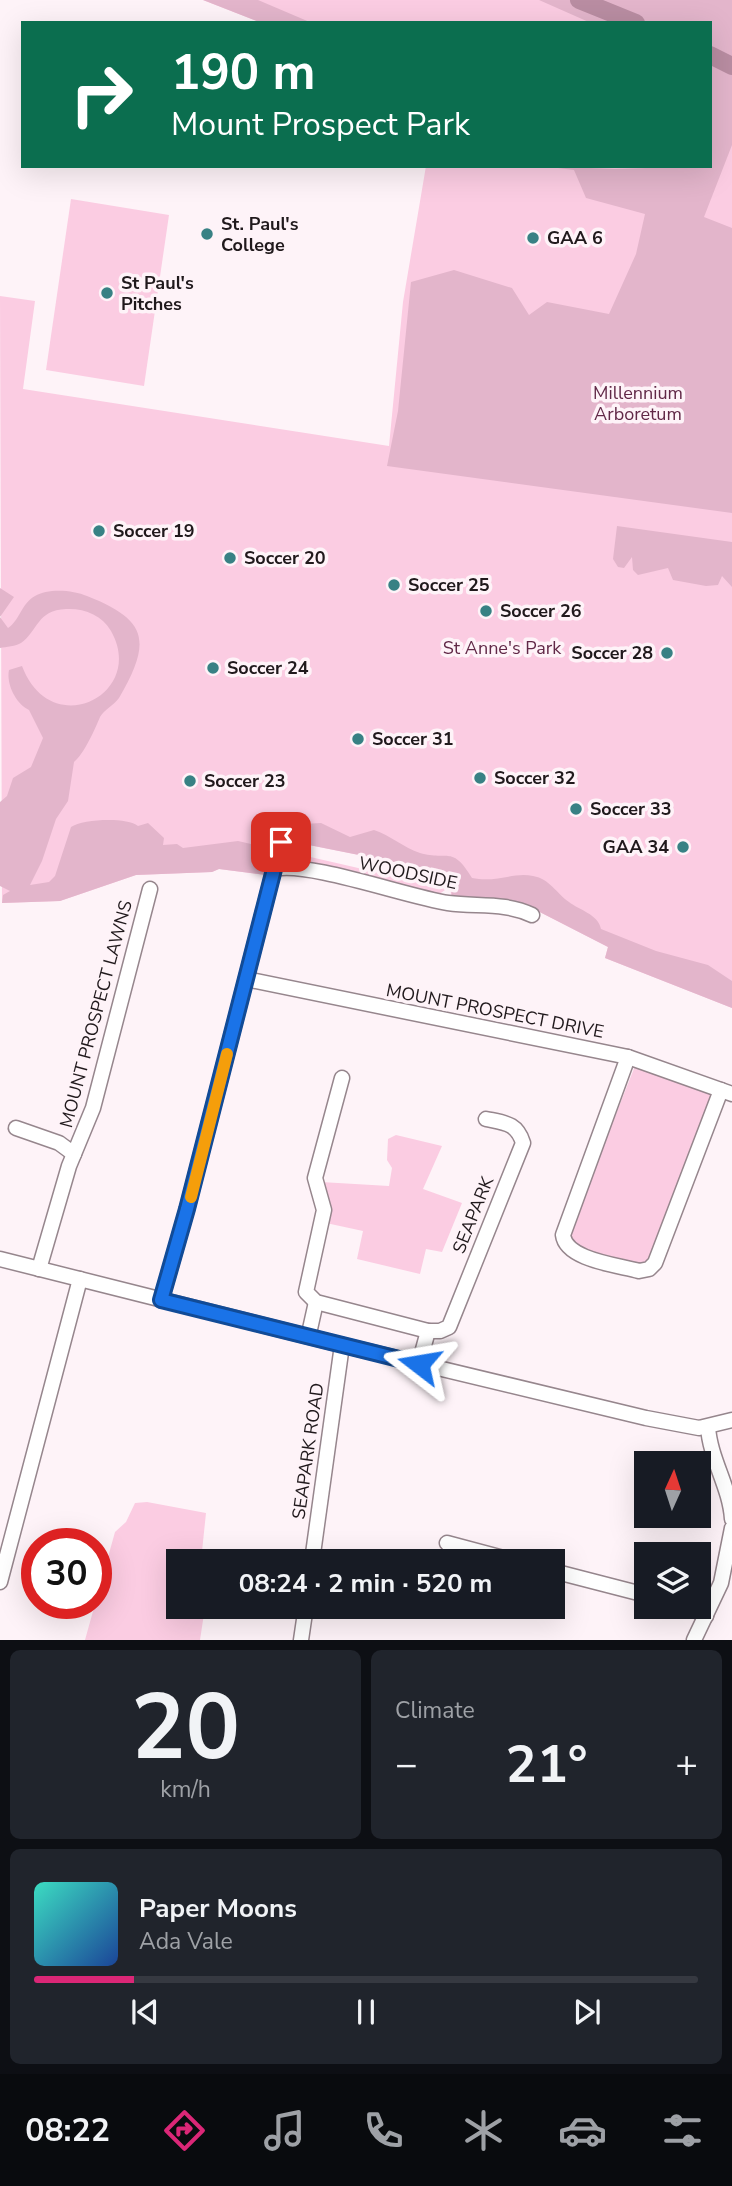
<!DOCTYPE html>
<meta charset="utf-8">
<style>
:root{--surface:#171b24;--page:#20242c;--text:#f1f3f6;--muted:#9ea1a6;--line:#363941;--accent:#db2777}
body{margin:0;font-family:"Nunito Sans",sans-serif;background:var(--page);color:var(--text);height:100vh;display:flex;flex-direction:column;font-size:26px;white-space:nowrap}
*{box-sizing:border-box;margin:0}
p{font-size:23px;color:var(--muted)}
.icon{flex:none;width:38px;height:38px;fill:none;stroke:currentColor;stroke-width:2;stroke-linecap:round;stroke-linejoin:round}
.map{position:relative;height:1640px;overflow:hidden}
.details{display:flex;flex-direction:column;gap:10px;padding:10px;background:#0d0f14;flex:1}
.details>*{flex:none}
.guide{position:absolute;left:21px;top:21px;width:691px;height:147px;border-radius:0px;box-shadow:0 7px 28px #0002;background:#0b6e4f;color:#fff;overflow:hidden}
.needle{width:46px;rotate:3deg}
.tools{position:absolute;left:634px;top:1451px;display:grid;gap:14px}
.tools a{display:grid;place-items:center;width:77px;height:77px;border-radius:0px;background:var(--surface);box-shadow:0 7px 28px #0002;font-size:35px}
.speed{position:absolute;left:21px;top:1528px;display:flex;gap:14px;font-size:35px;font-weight:700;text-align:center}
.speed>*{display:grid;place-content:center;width:91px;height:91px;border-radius:50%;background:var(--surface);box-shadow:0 7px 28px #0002;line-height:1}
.speed .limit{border:10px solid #d22;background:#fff;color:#111}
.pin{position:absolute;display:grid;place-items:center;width:60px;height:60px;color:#fff;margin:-30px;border-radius:14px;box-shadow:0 4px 10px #0006}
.me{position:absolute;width:77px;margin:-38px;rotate:284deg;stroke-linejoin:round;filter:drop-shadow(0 0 5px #0008)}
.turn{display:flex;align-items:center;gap:24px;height:147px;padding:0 35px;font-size:32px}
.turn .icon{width:91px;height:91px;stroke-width:2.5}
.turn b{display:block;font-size:49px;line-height:60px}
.big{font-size:52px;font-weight:700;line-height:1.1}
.details .tile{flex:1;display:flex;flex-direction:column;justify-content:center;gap:10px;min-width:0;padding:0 24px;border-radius:10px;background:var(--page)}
.details .dial{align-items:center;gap:0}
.dial b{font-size:91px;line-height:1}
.song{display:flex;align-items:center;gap:21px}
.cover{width:84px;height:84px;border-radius:10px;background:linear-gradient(135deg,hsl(170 70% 55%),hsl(220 70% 35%))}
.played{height:7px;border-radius:4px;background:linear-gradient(90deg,var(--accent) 15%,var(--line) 15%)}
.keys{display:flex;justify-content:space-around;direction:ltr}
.heat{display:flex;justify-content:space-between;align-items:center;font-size:38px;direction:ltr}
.details .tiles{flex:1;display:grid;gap:10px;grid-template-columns:1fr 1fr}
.tile:last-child{grid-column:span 2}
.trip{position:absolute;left:166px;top:1549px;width:399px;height:70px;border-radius:0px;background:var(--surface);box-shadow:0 7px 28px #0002;font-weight:700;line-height:70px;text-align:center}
.tab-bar{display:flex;height:112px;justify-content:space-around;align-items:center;background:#090b0e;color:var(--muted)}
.tab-bar .icon{width:49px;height:49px}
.tab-bar .current{color:var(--accent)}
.tab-bar b{font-size:32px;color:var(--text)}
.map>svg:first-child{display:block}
.green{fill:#fbcce2}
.forest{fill:#e3b5cb}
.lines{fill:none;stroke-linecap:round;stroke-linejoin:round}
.river{stroke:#b98da2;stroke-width:18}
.minor-casing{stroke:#96868d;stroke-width:17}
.minor{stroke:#fff;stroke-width:14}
.route-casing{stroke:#114b97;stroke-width:18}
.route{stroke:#1a73e8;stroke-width:12}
.slow{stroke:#f59e0b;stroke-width:12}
.poi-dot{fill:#388184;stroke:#fef3f8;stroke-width:2.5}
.labels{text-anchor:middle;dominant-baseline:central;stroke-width:7;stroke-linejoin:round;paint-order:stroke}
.poi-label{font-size:18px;font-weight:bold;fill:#20191c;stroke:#fef3f8;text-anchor:start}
.park-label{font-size:18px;fill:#612847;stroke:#fef3f8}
.street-label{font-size:18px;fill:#20191c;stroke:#fef3f8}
</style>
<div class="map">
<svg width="732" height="1640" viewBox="0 0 732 1640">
<rect width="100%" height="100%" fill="#fef3f8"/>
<!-- green -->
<g class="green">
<path d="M203,0H732V1008L605,958L608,947L528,906L451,896L450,876L444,872L279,839L266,875L219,869L212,872L136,875L60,901L2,903L0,296L35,301L23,389L389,446L403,302L426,166H710V23H262Z"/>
<path d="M71,199L169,215L144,386L46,370Z"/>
<path d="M290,847L294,848L293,853L432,885L434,880L439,881L445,890L438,895L287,861L284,856Z"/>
<path d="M635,1066L710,1092L712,1099L650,1262L644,1266L576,1252L568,1235Z"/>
<path d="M396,1135L442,1146L423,1189L462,1203L442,1252L426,1249L420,1274L357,1259L363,1231L326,1223L321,1182L389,1186L392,1168L387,1160L388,1139Z"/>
<path d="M147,1502L206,1513L201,1561H178V1606L205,1607L200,1640H85L115,1532L126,1522L135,1503Z"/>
</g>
<!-- forest -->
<g class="forest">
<path d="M203,0H258L312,23H262Z"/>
<path d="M539,0H732V145L704,217L732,228V513L387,466L398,411L411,282L454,270L512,288L529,315L547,302L609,314L636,254L645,214L586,198L574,170L542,166L615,169L710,166V23H591Z"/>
<path d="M617,526L732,542V587L722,576L718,585L706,586L673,580L668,568L638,575L633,570L632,557L624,568L618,567L613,559Z"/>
<path d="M0,588L14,597L0,617L8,628C20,620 21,604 35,596C48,588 73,590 87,596C148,620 152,641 119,698C114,705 104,710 100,717C95,729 84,754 74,762L68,801L56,819L42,861L30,885L49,882L55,876L71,827C83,819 127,817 138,826L148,823L164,838L163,845L177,844L183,848L238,841L251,844L255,842L257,831L264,820L271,819L280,829L266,875L219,869L212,872L136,875L60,901L2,903L3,895L10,891L0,886V802L7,796L13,778L31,767L43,738L29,710C16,704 6,684 9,670L22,666C51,743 147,694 111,631C102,615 84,608 66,609C37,610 38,631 21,643C16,646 6,647 0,648Z"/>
<path d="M293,815L299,816L303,824L321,823L350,837L374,830C390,835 404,848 420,853C449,861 452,845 472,878C496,883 513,872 533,876C550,879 556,893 569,902C579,910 598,914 601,929L656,951L708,965L732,981V1008L605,958L608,947L528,906L452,898L450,876L444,872L284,840L285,825Z"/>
</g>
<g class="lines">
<!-- river -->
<g class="river">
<path d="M579,0L636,23"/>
<path d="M710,55L732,66"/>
</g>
<defs>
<g id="minor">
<path d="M275,869C308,861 408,897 448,903C477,907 505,902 532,915"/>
<path d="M246,979L628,1057L732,1094"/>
<path d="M628,1057L563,1235C566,1260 618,1265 639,1271L649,1269L655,1263L721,1090"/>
<path d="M342,1078L315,1178L324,1210L306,1292L316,1302L428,1331H440L449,1327L523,1143C517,1123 505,1123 486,1119"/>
<path d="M16,1128L59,1143L74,1154"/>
<path d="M0,1259L342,1345L646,1418L699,1428L732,1420"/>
<path d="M39,1269L69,1166L93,1108L150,889"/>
<path d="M161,1300L187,1209L281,842"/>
<path d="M310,1329L316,1302"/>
<path d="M419,1364L428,1331"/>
<path d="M708,1427C710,1459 730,1487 732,1519"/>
<path d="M447,1543L515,1561"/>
<path d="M312,1561L342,1345"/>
<path d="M553,1571L646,1595"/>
<path d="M0,1582L80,1279"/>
<path d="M687,1606L706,1616"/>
<path d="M301,1640L306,1606"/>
<path d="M694,1640L721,1583L732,1528"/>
</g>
</defs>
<!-- minor casing -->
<use href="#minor" class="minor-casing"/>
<!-- minor -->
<use href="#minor" class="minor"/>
</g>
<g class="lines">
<defs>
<path id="route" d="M281,842L187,1209L161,1300L419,1364"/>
</defs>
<!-- route casing -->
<use href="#route" class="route-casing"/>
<!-- route -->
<use href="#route" class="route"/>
<!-- slow -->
<path class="slow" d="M191,1197L227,1054"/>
</g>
<!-- markers -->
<g class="poi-dot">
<circle cx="207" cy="234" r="7"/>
<circle cx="533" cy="238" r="7"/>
<circle cx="107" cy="293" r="7"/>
<circle cx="99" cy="531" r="7"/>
<circle cx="230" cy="558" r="7"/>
<circle cx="394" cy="585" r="7"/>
<circle cx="486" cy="611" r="7"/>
<circle cx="667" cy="653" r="7"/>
<circle cx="213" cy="668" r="7"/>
<circle cx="358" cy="739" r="7"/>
<circle cx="480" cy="778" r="7"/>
<circle cx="190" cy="781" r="7"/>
<circle cx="576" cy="809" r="7"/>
<circle cx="683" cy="847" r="7"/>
</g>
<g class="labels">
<!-- poi labels -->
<g class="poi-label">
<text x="221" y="224">St. Paul's<tspan x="221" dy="21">College</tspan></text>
<text x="547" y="238">GAA 6</text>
<text x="121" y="283">St Paul's<tspan x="121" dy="21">Pitches</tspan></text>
<text x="113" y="531">Soccer 19</text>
<text x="244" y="558">Soccer 20</text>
<text x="408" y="585">Soccer 25</text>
<text x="500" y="611">Soccer 26</text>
<text x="653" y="653" text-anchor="end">Soccer 28</text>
<text x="227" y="668">Soccer 24</text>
<text x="372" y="739">Soccer 31</text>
<text x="494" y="778">Soccer 32</text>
<text x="204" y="781">Soccer 23</text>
<text x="590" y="809">Soccer 33</text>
<text x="669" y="847" text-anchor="end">GAA 34</text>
</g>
<!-- park labels -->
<g class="park-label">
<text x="638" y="393">Millennium<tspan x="638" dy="21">Arboretum</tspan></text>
<text x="502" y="648">St Anne's Park</text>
</g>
<!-- street labels -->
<g class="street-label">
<text transform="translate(408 873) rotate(12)">WOODSIDE</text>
<text transform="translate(495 1011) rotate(11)">MOUNT PROSPECT DRIVE</text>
<text transform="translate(96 1014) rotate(-75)">MOUNT PROSPECT LAWNS</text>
<text transform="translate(473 1215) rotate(-68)">SEAPARK</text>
<text transform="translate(308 1451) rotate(-82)">SEAPARK ROAD</text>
</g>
</g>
</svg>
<div class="tools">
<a><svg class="needle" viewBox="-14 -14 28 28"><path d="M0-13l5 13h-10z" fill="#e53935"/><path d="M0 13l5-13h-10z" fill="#9ea1a6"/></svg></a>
<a><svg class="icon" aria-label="layers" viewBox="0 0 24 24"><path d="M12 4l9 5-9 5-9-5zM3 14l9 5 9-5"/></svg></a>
</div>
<div class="speed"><div class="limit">30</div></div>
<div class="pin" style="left:281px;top:842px;background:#d93025"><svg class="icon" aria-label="arrive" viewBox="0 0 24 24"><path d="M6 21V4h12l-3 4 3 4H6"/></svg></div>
<svg class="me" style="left:419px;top:1364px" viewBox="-20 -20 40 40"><path d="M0-17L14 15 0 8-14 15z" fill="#1a73e8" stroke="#fff" stroke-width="4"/></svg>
<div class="trip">08:24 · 2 min · 520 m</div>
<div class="guide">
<div class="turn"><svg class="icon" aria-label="right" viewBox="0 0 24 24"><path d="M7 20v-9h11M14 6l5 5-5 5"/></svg><div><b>190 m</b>Mount Prospect Park</div></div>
</div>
</div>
<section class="details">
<div class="tiles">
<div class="tile dial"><b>20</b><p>km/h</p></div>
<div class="tile"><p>Climate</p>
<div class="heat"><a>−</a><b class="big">21°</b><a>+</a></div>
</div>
<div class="tile">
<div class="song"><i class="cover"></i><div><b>Paper Moons</b><p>Ada Vale</p></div></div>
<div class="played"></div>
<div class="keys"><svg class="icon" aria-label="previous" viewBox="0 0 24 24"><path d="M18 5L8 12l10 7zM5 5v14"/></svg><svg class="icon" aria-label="pause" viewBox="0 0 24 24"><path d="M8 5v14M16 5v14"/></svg><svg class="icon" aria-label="next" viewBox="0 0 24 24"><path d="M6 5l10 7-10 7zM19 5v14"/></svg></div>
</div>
</div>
</section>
<nav class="tab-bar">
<b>08:22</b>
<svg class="icon current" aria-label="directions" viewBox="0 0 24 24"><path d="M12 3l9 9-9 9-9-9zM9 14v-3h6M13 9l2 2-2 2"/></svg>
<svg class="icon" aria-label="music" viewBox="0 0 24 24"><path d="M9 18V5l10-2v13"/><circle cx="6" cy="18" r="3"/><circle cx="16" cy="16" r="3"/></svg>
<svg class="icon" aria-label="phone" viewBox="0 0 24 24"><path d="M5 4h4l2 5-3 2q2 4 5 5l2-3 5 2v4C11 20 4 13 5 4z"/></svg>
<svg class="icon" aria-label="climate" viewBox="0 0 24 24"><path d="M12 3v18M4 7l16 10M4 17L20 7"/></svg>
<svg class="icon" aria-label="car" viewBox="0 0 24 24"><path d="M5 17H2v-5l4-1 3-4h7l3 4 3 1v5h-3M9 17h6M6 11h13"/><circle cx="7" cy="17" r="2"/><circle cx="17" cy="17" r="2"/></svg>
<svg class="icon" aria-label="filters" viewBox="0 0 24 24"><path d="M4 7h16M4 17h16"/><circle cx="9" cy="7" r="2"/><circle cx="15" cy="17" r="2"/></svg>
</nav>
